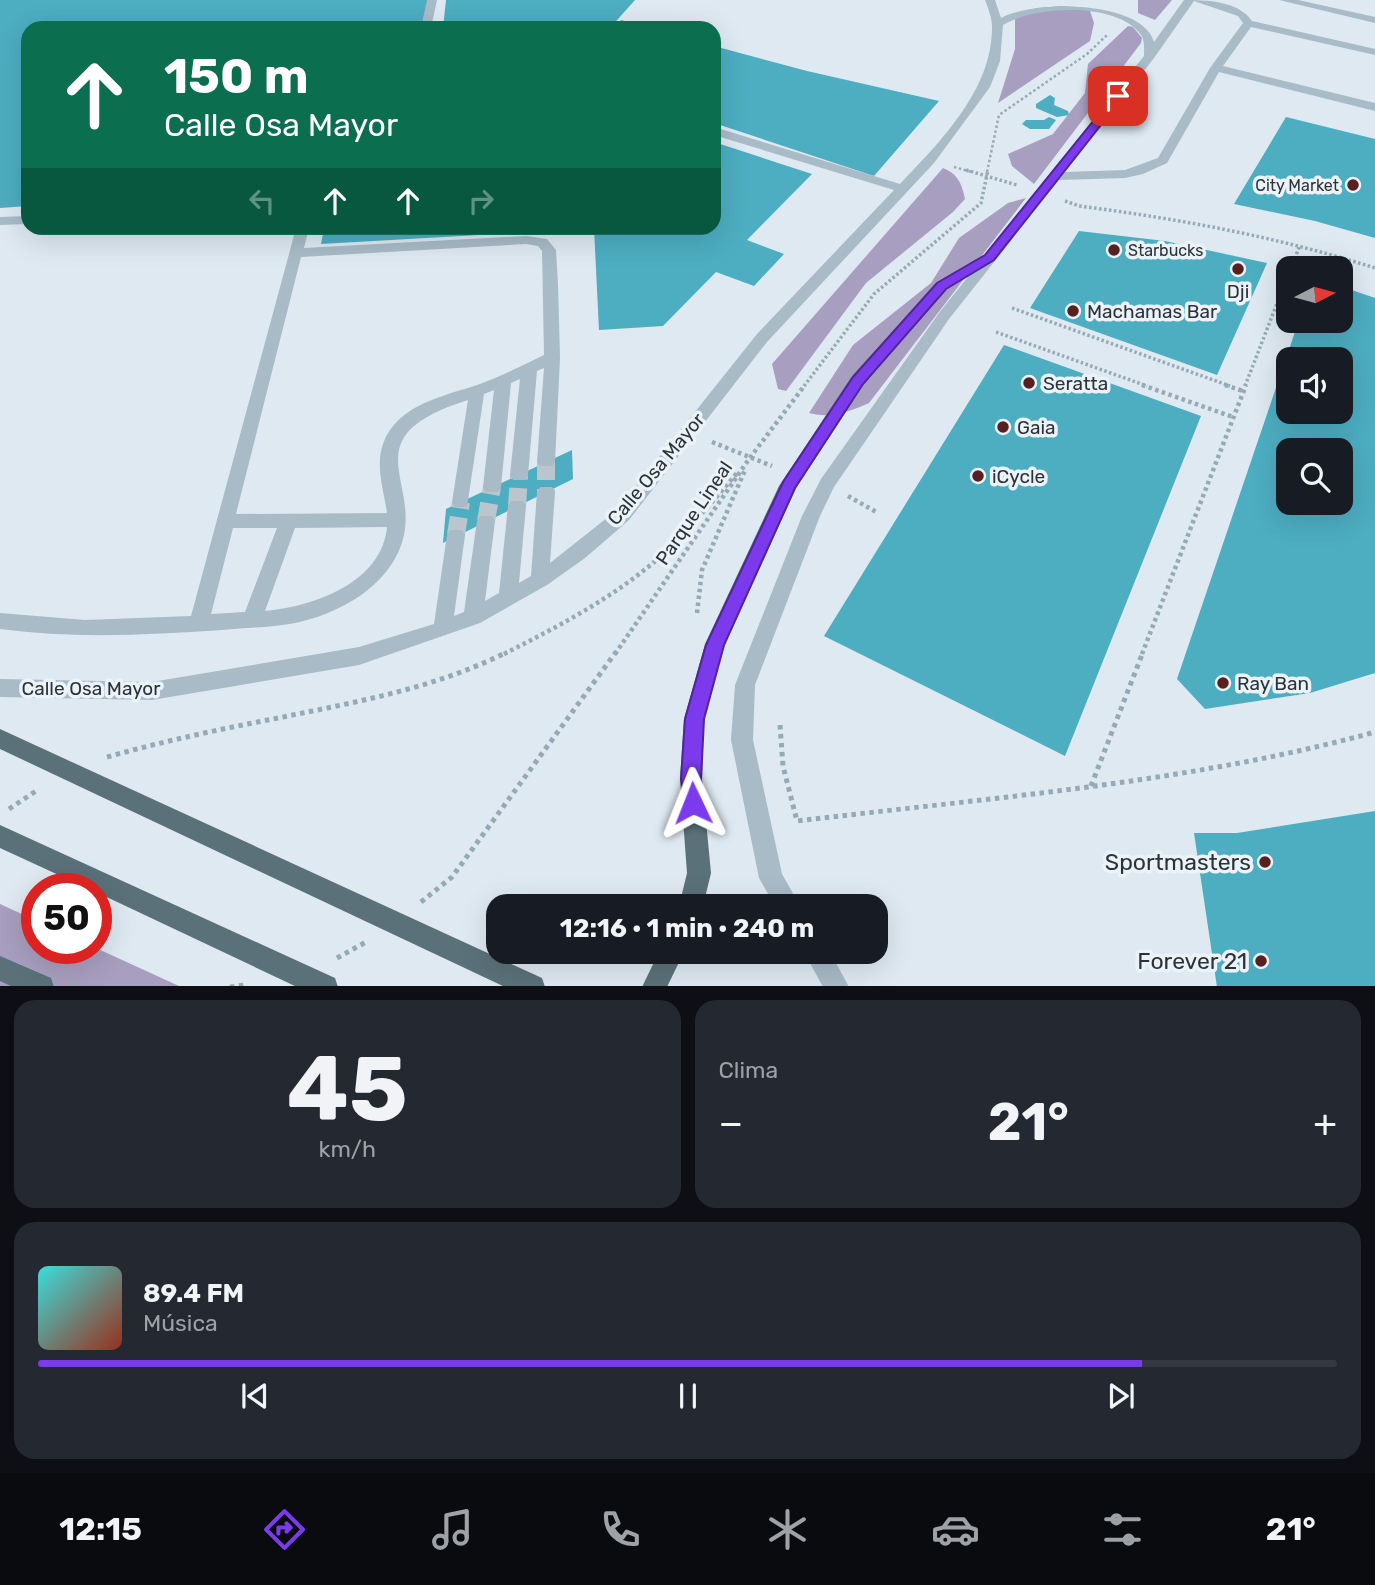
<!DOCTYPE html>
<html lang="es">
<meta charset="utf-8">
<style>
:root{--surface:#171b24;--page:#242831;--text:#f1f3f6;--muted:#9ea1a6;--line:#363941;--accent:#7c3aed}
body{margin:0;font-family:Rubik,sans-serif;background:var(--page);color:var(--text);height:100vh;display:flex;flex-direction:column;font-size:26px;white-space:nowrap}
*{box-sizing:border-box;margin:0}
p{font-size:23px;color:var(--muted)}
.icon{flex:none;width:38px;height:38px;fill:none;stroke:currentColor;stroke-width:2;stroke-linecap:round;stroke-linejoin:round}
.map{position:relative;height:986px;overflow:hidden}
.sheet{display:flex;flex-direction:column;gap:14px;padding:14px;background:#0d0f14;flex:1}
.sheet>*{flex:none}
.top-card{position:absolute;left:21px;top:21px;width:700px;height:214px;border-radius:21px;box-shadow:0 7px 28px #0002;background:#0b6e4f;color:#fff;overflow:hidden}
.needle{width:46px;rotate:84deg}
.fabs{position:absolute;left:1276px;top:256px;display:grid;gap:14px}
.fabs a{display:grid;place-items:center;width:77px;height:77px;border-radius:14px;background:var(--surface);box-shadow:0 7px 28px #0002;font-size:35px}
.speed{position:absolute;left:21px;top:873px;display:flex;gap:14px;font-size:35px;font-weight:700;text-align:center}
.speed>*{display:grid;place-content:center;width:91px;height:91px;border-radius:50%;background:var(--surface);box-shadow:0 7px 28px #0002;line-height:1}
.speed .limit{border:10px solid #d22;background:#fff;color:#111}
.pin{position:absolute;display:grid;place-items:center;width:60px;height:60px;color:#fff;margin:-30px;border-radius:14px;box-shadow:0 4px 10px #0006}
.me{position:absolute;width:77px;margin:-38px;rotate:358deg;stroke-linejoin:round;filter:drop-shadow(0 0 5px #0008)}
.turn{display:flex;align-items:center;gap:24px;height:147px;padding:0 28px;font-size:32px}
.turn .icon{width:91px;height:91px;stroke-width:2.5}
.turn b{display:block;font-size:49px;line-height:60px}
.lanes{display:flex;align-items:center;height:66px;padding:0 28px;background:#0003;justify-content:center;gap:35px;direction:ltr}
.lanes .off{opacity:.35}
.big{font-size:52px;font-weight:700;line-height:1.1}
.sheet .widget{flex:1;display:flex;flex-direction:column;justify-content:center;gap:10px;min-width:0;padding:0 24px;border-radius:21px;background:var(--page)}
.sheet .dial{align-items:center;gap:0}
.dial b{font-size:91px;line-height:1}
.song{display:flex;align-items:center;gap:21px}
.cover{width:84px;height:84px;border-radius:10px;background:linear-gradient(135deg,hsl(180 70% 55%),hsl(10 70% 35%))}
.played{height:7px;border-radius:4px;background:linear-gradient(90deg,var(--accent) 85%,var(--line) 85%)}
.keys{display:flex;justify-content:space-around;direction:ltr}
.heat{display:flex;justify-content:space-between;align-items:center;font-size:38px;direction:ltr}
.sheet .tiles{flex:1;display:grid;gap:14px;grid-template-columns:1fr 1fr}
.widget:last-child{grid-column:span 2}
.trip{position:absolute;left:486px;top:894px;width:402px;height:70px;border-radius:21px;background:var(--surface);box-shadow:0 7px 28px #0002;font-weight:700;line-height:70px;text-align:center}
.tabs{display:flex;height:112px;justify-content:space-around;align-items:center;background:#090b0e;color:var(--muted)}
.tabs .icon{width:49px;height:49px}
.tabs .current{color:var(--accent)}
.tabs b{font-size:32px;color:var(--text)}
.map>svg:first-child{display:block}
.green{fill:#a89fc0}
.building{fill:#4dadc1;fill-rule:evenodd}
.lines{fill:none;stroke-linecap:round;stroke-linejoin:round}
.minor-tunnel{stroke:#bac5cd;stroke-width:18;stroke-dasharray:18 9;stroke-linecap:butt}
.path-far3{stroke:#95aab5;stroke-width:2.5;stroke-dasharray:2.5 2.5;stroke-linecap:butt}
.path-far2{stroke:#95aab5;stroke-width:3.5;stroke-dasharray:2.5 2.5;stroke-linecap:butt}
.path-far1{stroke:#95aab5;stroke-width:4.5;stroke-dasharray:3.5 3.5;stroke-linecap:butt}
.path{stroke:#95aab5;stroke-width:5;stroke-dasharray:4.5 4.5;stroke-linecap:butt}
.minor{fill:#a8bbc7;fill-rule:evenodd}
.major{fill:#5b7179;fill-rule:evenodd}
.route{fill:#7c3aed;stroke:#51269a;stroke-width:2}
.poi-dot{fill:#572121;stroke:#ebf2f9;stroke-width:2.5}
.labels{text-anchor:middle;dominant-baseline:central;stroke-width:7;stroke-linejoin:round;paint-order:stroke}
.far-poi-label{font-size:16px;fill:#2a3437;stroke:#ebf2f9;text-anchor:end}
.poi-label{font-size:19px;fill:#2a3437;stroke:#ebf2f9;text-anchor:start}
.street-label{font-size:19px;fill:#2a3437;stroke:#ebf2f9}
.near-poi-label{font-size:23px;fill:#2a3437;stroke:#ebf2f9;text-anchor:end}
</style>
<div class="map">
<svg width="1375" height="987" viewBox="0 0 1375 987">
<rect width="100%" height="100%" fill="#dee9f2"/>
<!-- green -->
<g class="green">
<path d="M1138,0H1172L1155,20L1138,13Z"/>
<path d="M1061,6L1086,8L1090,11L1094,23L1090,41L998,103L1015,49V14L1037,8Z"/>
<path d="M1128,26L1133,27L1142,38L1141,43L1034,184L1012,166L1008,154L1053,134L1085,93L1088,64Z"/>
<path d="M943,168C958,174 962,184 965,199L953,212L866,283L786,391L778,389L772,364Z"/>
<path d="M1026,198L869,403C848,412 832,419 809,413L853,345L931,283L959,238L1008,203Z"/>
<path d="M0,904L37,921V948H96L179,986L0,987Z"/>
</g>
<!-- building -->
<g class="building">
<path d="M0,0H430L426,26L374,28H28V206L0,208Z"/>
<path d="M446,0H635L610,28H443Z"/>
<path d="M621,20L646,27V28H615Z"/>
<path d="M714,46L807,71L939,101L874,176L714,123Z"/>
<path d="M1050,95L1055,98L1054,105L1068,111L1069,115L1057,117L1036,108V104Z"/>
<path d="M1049,117L1056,120L1049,129H1030L1022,124L1026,120H1044Z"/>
<path d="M1286,117L1375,139V238L1315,221L1234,204Z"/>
<path d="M714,142L812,174L747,240L784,254L754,286L716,272L663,326L599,330L594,228H714Z"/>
<path d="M324,228H565V230L321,244Z"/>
<path d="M1079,231L1165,241L1267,263L1217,375L1030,308Z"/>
<path d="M1340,286L1375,298V673L1310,693L1205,709L1177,679L1299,320H1340ZM1288,359H1340V411H1288ZM1288,450H1340V502H1288Z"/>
<path d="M1004,345L1201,416L1065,756L824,636Z"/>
<path d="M572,450L573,479L443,543L446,509Z"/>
<path d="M1375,811V987H1217L1194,833H1237Z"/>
</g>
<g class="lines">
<!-- minor-tunnel -->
<g class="minor-tunnel">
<path d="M546,462V492"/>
<path d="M517,506L519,475"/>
<path d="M486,521L492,487"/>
<path d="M456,535L461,502"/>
</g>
<!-- path-far3 -->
<g class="path-far3">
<path d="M954,167L972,172"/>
<path d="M987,172L999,115L1087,54L1107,35"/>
</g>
<!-- path-far2 -->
<g class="path-far2">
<path d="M966,170L1017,185"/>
<path d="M1065,201L1079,206C1180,219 1278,237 1375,268"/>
<path d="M1291,268L1300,245"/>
<path d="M1012,308L1230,386"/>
<path d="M996,332L1147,386"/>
<path d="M804,386L874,294L981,203L988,170"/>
<path d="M1245,386L1288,275"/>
</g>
<!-- path-far1 -->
<g class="path-far1">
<path d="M1142,385L1233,417"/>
<path d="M1225,385L1243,391"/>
<path d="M712,442L772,466"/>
<path d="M848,496L878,513"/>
<path d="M697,613L702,570L745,470"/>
<path d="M504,654C559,626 613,598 660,557C688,531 712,502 737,473"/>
<path d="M615,654L749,459L805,385"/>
<path d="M1142,654L1246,385"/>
</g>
<!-- path -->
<g class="path">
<path d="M780,725L783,766L797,821C988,798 1189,783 1375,732"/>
<path d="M107,757C164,741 221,729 278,718C356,702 436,688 507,652"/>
<path d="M1091,786L1143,652"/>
<path d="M9,809L39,789"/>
<path d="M421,902L452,877L616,652"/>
<path d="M337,958L366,942"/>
<path d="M71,983L81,987"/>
<path d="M230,987L245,985"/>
</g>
<!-- minor -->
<g class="minor">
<path d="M427,0H437L431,28H421Z"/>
<path d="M985,0H995L1001,18C1034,0 1142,0 1154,42L1184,0C1206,0 1239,1 1252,21L1375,49V55L1251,27L1223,66L1375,103V111L1219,72L1167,163L1143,174L1125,178L1059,180L949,319L834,487L820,516L755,685L753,740L782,874L800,906H775L759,878L731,740L735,685L802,516L821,479L939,313L1144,56C1144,49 1145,40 1141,35C1117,1 1034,6 1003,25L1000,61L990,87L934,163L767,342L629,520L585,558L547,585L480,623L359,665L152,700L0,697V679L152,682L359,647L434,624L447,535L450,530H462L465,535L454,616L464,612L477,521L480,516H492L495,521L485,601L499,593L508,506L511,501H523L526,506L519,583L531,576L537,492L540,487H552L555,492L550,563L617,510L757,334L894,190L714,135V127L900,184C941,141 993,89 992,26C992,18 988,8 985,0ZM1194,1L1238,16L1243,23L1210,68L1158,158L1125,170L1065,172L1154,58Z"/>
<path d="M1279,0H1298L1375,17V23Z"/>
<path d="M28,216V224L0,225V217Z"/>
<path d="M296,228H309L304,248L526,236L547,239L556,250L558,284L560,358L555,462L552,466H540L537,462L544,368L537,371L528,475L525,480H513L510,475L520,379L511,383L501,487L498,492H486L483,487L494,390L484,394L467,507H455L452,502L468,400C338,441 438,489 393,562C374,592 340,611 307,620C279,628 250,627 222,630C148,635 74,639 0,629V613L85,620L191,616ZM526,244L538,246L542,251L544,355C523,365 502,376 480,384C445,396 397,404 383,444C375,466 384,491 387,513L236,514L301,257ZM387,527C382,583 312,607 265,611L295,528ZM233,528H277L245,612L211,614Z"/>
<path d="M804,952H830L849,987H823Z"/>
</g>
<!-- major -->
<g class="major">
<path d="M989,254L994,255V261L946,289L864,384L796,488L725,644L704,719L702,779L711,873L703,906H679L687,873L680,779L684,719L705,644L779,486L852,376L936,283Z"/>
<path d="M0,729L542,978L545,987H505L0,749Z"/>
<path d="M0,825L335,978L338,987H297L96,892V889H89L0,848Z"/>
<path d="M659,952H684L667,987H642Z"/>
<path d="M0,956L51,978L54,987H13L0,981Z"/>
</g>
</g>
<!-- route -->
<path class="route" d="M1115,94L1124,96L994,260L946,289L863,384L795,488L724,645L704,719L701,779L703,803L700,809L693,812L686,809L681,779L685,719L706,645L783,482L853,377L937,283L985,255Z"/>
<!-- markers -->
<g class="poi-dot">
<circle cx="1353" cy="185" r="7"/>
<circle cx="1114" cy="250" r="7"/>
<circle cx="1238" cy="269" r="7"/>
<circle cx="1073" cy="311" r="7"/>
<circle cx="1029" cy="383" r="7"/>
<circle cx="1003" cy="427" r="7"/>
<circle cx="978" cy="476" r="7"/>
<circle cx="1223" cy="683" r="7"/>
<circle cx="1265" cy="862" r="7"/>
<circle cx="1261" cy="961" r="7"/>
</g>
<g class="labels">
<!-- far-poi labels -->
<g class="far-poi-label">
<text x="1339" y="185">City Market</text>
<text x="1128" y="250" text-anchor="start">Starbucks</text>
</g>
<!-- poi labels -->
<g class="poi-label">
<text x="1238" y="291" text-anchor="middle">Dji</text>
<text x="1087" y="311">Machamas Bar</text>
<text x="1043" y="383">Seratta</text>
<text x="1017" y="427">Gaia</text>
<text x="992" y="476">iCycle</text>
<text x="1237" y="683">Ray Ban</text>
</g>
<!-- street labels -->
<g class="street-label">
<text transform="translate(656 469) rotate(-50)">Calle Osa Mayor</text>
<text transform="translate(694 513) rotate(-56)">Parque Lineal</text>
<text x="91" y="688">Calle Osa Mayor</text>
</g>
<!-- near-poi labels -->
<g class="near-poi-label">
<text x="1251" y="862">Sportmasters</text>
<text x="1247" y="961">Forever 21</text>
</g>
</g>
</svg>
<div class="fabs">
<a><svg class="needle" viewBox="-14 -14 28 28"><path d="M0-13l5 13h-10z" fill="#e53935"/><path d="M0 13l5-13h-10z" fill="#9ea1a6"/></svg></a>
<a><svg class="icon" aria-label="sound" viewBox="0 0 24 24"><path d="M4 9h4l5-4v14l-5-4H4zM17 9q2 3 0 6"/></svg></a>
<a><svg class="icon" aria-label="search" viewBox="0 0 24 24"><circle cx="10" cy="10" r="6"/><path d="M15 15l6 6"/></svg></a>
</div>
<div class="speed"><div class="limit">50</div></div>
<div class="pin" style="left:1118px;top:96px;background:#d93025"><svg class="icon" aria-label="arrive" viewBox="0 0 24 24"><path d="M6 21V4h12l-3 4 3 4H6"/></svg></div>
<svg class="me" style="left:693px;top:803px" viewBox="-20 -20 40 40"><path d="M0-17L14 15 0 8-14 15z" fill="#7c3aed" stroke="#fff" stroke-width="4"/></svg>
<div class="trip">12:16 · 1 min · 240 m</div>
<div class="top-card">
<div class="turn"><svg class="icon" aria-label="ahead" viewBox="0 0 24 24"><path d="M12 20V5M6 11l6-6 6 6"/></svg><div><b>150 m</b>Calle Osa Mayor</div></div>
<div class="lanes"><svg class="icon off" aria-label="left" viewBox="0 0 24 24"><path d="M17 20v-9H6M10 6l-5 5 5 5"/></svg><svg class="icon" aria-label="ahead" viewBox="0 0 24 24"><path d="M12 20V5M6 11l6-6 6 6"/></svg><svg class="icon" aria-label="ahead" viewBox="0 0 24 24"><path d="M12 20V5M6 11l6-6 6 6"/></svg><svg class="icon off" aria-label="right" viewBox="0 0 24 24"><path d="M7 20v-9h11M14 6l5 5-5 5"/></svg></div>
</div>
</div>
<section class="sheet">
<div class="tiles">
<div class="widget dial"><b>45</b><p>km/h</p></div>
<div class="widget"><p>Clima</p>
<div class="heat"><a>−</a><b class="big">21°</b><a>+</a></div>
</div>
<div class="widget">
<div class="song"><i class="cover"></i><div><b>89.4 FM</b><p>Música</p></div></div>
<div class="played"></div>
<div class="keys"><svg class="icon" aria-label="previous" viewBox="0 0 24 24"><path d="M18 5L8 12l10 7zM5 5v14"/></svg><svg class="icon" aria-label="pause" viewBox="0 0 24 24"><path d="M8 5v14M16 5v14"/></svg><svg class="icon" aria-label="next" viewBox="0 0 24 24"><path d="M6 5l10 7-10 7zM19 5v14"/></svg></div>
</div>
</div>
</section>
<nav class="tabs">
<b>12:15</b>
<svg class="icon current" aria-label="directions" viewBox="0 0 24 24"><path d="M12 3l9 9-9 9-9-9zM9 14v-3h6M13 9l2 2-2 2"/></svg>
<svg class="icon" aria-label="music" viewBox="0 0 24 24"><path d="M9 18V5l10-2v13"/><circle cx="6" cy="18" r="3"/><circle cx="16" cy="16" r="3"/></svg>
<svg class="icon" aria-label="phone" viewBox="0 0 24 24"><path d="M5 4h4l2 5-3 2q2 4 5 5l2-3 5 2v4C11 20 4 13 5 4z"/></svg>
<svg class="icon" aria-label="climate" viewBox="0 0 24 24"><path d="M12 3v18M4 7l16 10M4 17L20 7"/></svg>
<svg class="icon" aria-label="car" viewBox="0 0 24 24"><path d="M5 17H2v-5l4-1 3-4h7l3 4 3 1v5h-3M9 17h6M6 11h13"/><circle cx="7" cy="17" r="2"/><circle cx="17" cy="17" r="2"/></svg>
<svg class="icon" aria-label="filters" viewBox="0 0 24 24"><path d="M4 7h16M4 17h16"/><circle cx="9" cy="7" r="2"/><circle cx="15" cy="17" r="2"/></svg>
<b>21°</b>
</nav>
